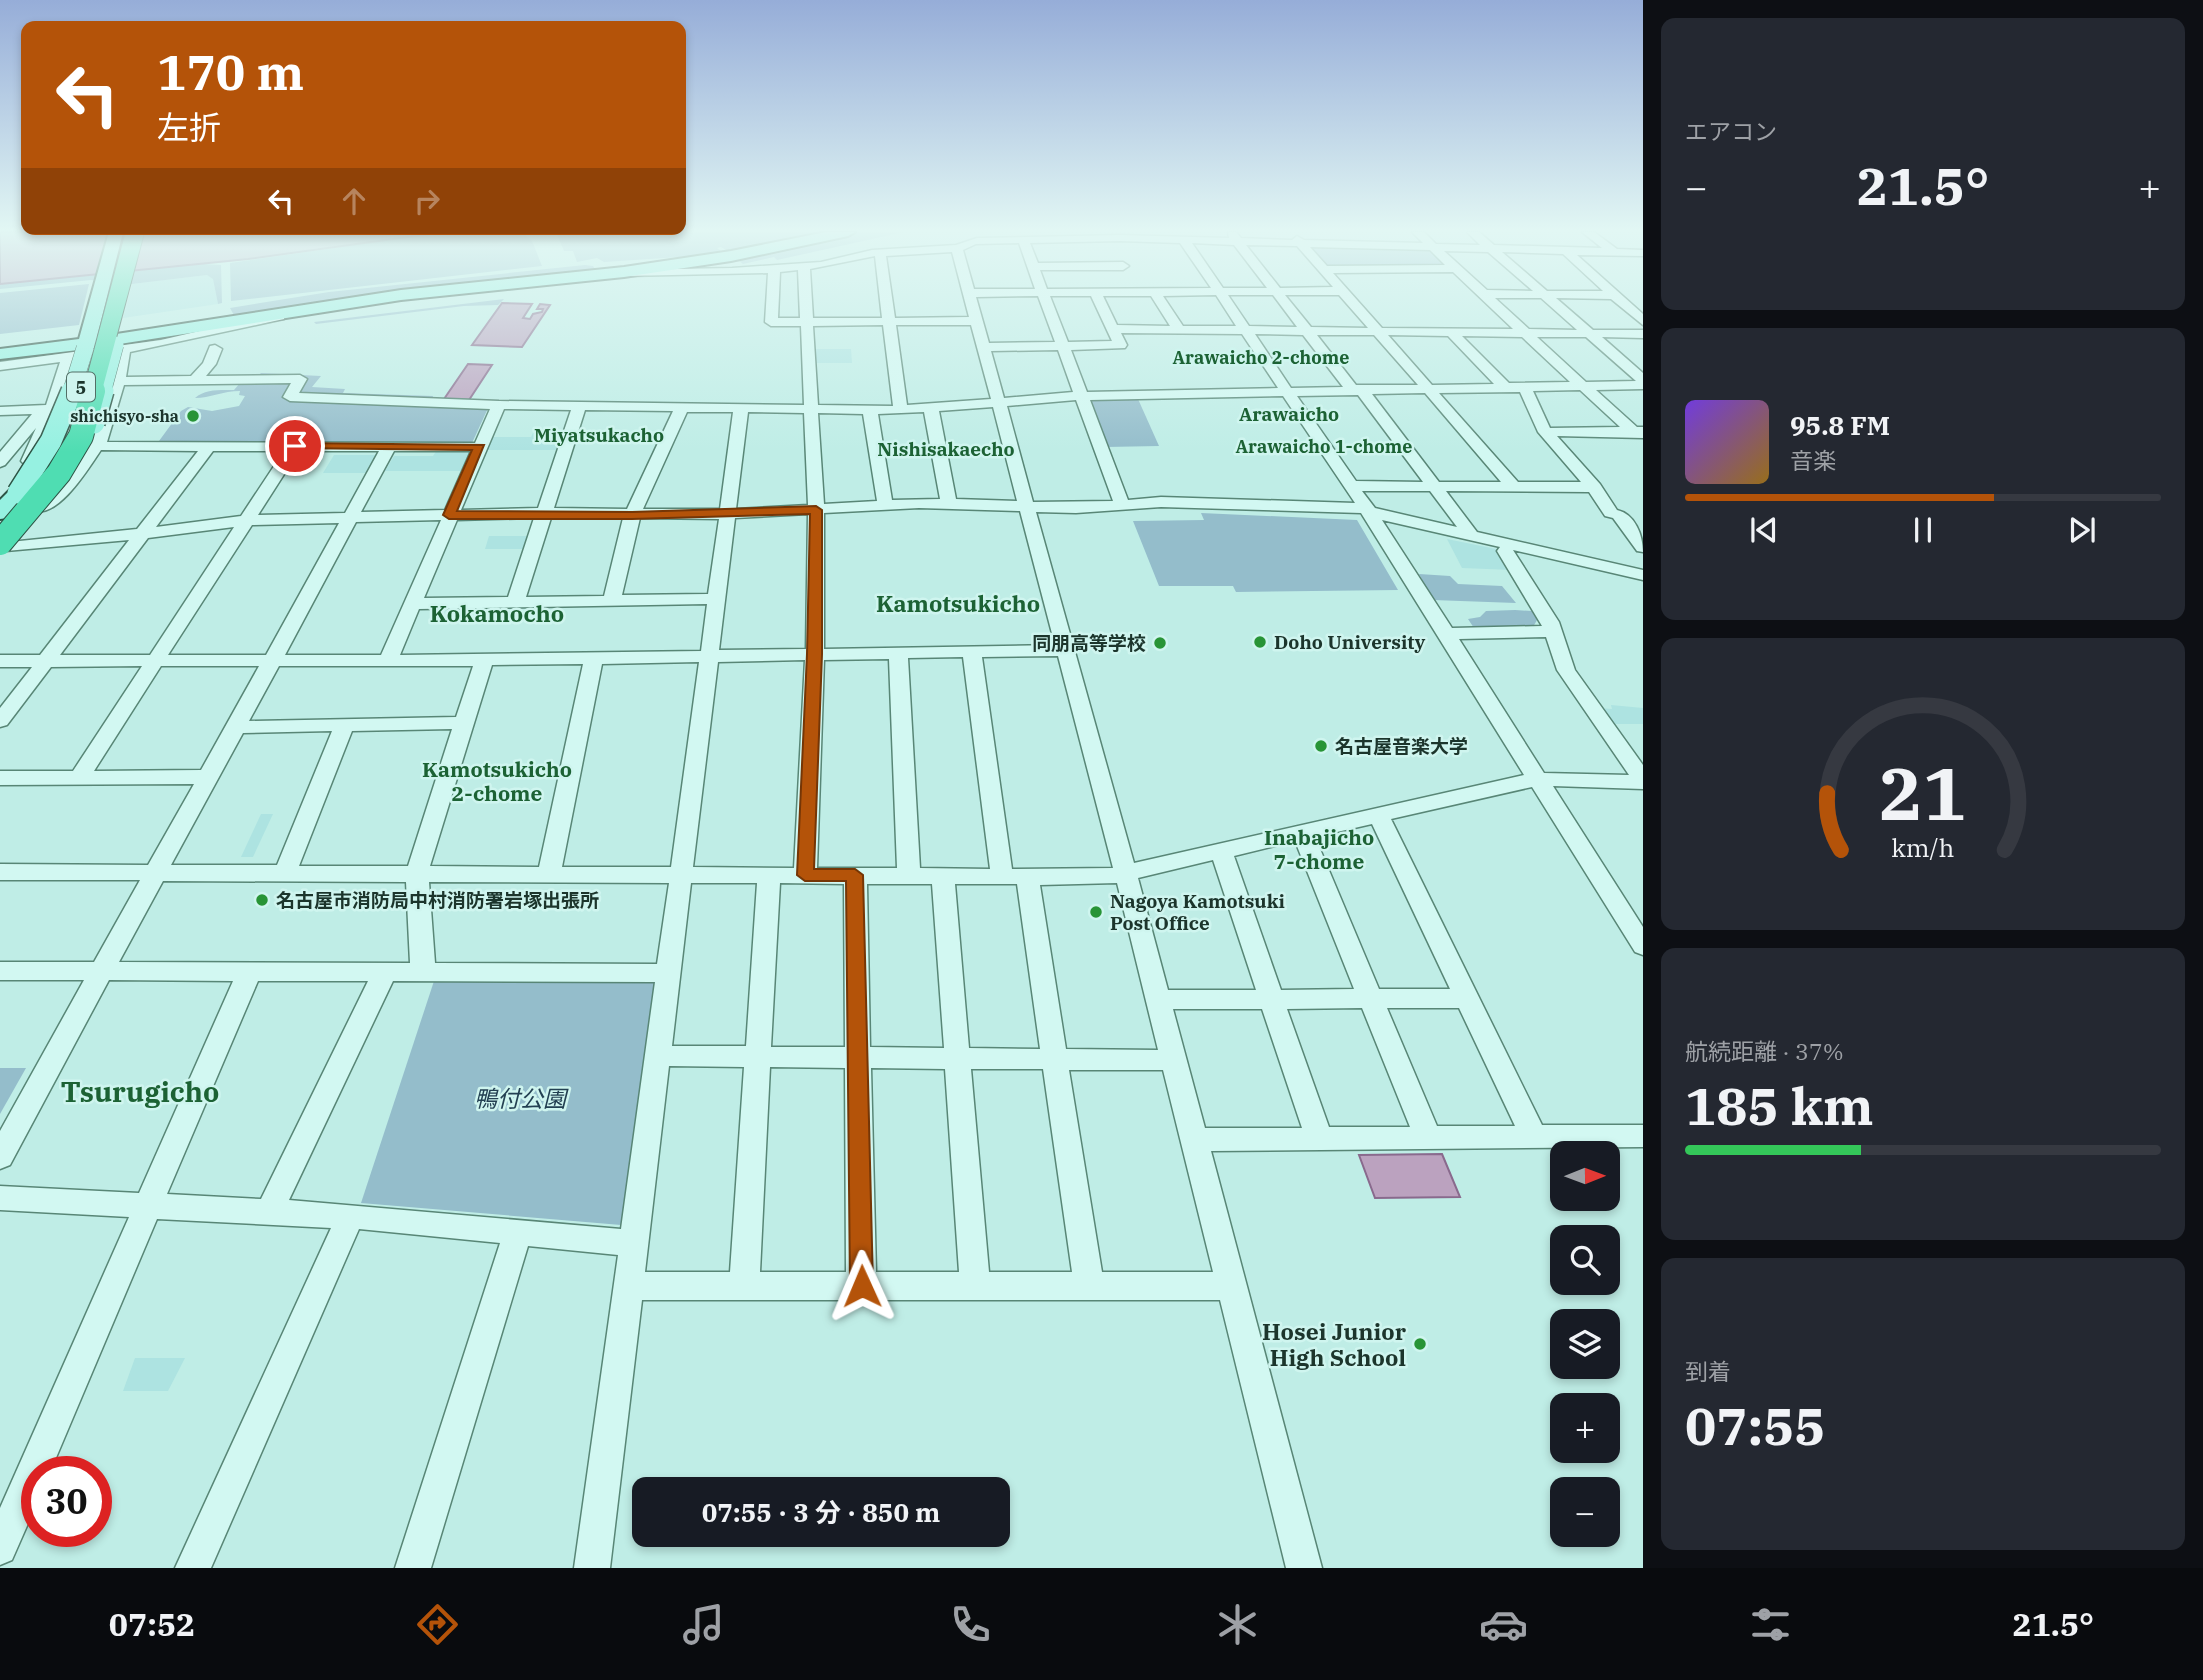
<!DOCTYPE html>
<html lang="ja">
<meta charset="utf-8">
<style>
:root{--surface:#171b24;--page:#242831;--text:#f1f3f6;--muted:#9ea1a6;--line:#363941;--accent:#b45309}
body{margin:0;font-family:"IBM Plex Serif","Noto Sans JP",serif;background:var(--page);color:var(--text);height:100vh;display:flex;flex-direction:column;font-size:26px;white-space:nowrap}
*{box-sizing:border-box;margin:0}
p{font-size:23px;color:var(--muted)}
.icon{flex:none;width:38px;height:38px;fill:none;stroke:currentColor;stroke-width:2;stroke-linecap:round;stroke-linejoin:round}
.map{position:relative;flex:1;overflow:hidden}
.panel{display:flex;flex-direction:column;gap:18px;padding:18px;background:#0d0f14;width:560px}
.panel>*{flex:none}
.banner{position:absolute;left:21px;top:21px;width:665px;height:214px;border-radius:14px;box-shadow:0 4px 10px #0003;background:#b45309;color:#fff;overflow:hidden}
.needle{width:46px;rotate:89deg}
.fabs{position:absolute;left:1550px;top:1141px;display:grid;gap:14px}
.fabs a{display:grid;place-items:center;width:70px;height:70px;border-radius:14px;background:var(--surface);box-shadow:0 4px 10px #0003;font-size:35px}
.speed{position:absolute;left:21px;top:1456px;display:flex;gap:14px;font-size:35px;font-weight:700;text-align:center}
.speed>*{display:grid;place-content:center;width:91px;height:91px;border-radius:50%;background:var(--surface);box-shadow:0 4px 10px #0003;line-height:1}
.speed .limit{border:10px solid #d22;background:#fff;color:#111}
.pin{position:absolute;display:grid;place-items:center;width:60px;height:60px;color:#fff;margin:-30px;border:4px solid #fff;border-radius:50%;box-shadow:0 2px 7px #0007}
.me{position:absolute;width:77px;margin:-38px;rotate:359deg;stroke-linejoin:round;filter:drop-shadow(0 0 5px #0008)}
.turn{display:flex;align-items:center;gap:24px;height:147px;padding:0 21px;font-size:32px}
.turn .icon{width:91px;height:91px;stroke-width:2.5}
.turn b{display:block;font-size:49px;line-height:60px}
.lanes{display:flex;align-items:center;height:66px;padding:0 21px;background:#0003;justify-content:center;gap:35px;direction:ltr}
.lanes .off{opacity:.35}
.big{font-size:52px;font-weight:700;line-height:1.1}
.panel .widget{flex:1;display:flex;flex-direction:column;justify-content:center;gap:10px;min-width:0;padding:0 24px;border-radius:14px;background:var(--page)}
.panel .dial{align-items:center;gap:0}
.dial svg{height:182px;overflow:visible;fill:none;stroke:var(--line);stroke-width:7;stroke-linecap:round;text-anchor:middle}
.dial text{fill:var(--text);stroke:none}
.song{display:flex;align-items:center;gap:21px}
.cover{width:84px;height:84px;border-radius:10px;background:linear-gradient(135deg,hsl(260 70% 55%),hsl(40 70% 35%))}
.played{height:7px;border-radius:4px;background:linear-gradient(90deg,var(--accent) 65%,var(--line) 65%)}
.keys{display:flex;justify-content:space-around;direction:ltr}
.heat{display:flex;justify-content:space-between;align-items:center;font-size:38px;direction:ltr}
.charge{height:10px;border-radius:5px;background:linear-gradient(90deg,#34c759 37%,var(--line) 0)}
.trip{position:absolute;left:632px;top:1477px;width:378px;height:70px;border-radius:14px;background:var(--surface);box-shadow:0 4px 10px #0003;font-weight:700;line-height:70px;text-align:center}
.menu{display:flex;height:112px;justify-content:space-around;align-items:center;background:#090b0e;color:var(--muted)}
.menu .icon{width:49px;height:49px}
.menu .active{color:var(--accent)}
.menu b{font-size:32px;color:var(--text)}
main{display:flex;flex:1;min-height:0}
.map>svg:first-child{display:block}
.farmland{fill:#ade3e1}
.green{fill:#94bdcb}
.water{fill:#bba2bf;stroke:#896a8d;stroke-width:2}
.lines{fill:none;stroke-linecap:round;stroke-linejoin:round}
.minor-casing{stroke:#588676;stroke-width:3}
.major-casing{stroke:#2c5344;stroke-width:4}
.minor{fill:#d2f8f2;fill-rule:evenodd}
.major{fill:#96f1e1;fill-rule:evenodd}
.major-bridge-far1-casing{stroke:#2c5344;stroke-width:18;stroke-linecap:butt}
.major-bridge-casing{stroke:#2c5344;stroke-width:24;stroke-linecap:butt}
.highway-bridge-far1-casing{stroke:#2c5344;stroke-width:20;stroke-linecap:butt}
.highway-bridge-casing{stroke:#2c5344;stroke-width:26;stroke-linecap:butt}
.major-bridge-far1{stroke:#96f1e1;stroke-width:17}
.major-bridge{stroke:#96f1e1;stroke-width:21}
.highway-bridge-far1{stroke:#4fddb2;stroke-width:18}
.highway-bridge{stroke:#4fddb2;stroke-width:24}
.route{fill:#b45309;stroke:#753606;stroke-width:2}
.poi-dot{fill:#289436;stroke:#cff5ef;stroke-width:2.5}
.labels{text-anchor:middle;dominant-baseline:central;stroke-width:5;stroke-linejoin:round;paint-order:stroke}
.far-poi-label{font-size:16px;font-weight:bold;fill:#1c352c;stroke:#cff5ef;text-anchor:end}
.far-neighbourhood-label{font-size:18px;font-weight:bold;fill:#1c6234;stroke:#cff5ef}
.shield{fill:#cff5ef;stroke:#526f66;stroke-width:2}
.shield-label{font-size:18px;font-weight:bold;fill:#1c352c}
.far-quarter-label{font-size:19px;font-weight:bold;fill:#1c6234;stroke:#cff5ef}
.poi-label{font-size:19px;font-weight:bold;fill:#1c352c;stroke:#cff5ef;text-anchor:start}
.neighbourhood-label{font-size:21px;font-weight:bold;fill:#1c6234;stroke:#cff5ef}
.quarter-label{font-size:23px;font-weight:bold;fill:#1c6234;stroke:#cff5ef}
.near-park-label{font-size:23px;font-style:italic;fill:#234052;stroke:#cff5ef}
.near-poi-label{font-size:23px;font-weight:bold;fill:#1c352c;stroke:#cff5ef;text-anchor:end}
.near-quarter-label{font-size:28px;font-weight:bold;fill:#1c6234;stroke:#cff5ef}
</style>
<main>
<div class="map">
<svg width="1643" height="1568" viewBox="0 0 1643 1568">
<rect width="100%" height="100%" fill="#bfede6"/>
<!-- farmland -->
<g class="farmland">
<path d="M207,275L213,278L218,304L123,318L132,284Z"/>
<path d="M815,349H851L852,363H815Z"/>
<path d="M533,433H565L560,450H484L489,437H531Z"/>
<path d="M472,449L463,471H385L394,456H433L437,450Z"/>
<path d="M334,455H376L367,473H323Z"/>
<path d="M489,536H529L526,549H485Z"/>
<path d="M1447,539L1496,549L1512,570L1462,568Z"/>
<path d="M1611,705L1643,708V724H1611L1599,708L1612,709Z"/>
<path d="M261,814H273L253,857H241Z"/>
<path d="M135,1358H185L168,1391H123Z"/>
</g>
<!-- green -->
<g class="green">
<path d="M444,232H522L532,241L542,266L231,301L230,263Z"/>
<path d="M556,232H837L731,253L721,247L717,248L725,254L604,262L597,258L577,262L573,251H564Z"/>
<path d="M864,232H904L777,260L774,257L743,264L737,259Z"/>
<path d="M1311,246L1429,249L1450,266L1326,268L1308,247Z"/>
<path d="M203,264L221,265L222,303L218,304L213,279L207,275L132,284L91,280L0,289V284Z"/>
<path d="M585,265L593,266L598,273L236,319L230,308L329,292Z"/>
<path d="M89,284L79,325L0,334V293Z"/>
<path d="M504,299L498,305L464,306L316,324L314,322Z"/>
<path d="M261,373L321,376L312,387L345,389L343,393L433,396L432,399L296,395L304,379L256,378Z"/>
<path d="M295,381L285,400L489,406L472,443L159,441L181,411L188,407L212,411L239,406L245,396L239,395L240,391C223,391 210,398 195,398C205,389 219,390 234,390L240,383Z"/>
<path d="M1134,398L1138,399L1159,446L1105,447L1088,399Z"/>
<path d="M1201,513L1357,520L1398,590L1236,592L1233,586H1159L1133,521L1204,520Z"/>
<path d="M1419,574L1450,576L1458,584L1502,586L1516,603L1433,600Z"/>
<path d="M1515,610L1532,611L1537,620L1533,627L1474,628L1468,619L1480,617L1486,611Z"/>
<path d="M435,978L659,981L621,1225L361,1203Z"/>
<path d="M0,1068H26L0,1114Z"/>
</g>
<!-- water -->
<g class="water">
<path d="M0,232H444L248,259L0,284Z"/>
<path d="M502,303L532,304L523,318L530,319L533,314L542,312L543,309H537L540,304L550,305L522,347L472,345Z"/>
<path d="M468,364L492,365L469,400L444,399Z"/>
<path d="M1442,1154L1460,1197L1375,1198L1359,1155Z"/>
</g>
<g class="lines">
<defs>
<path id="minor" d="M1228,232H1236L1241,238L1292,240L1297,236L1304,240L1423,243L1412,232H1424L1436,244L1480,245L1467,232H1479L1494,245L1602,248L1582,232H1594L1617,249L1643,250V256L1577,255L1643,314V325L1611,299L1556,298L1593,330H1643V338L1602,337L1643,373V389L1596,390L1637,427H1643V438L1557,436L1600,484L1617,510C1635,514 1643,535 1643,552L1637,551L1613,518L1605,516L1589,492L1446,491L1477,532L1643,570V580L1513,550L1559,622L1575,670L1643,765V789L1553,786L1643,927V955L1635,952L1532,787L1391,819L1542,1125H1643V1147L1211,1151L1322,1568H1286L1220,1300H642L610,1568H574L618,1255L528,1246L431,1568H395L500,1243L359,1229L211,1568H175L331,1228L157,1219L50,1472H37V1503L12,1560L0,1565V1508L129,1217L0,1210V1186L139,1193L233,981L109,980L10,1165L0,1169V1131L84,980H0V962H94L140,880H0V864L148,865L194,784L0,785V771H73L142,666L51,667L7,725L0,727V708L32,667H0V655H40L129,540L6,551L0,550V543L137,529L198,451L101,450C88,469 59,518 33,511V505C79,478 97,430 111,382L108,378L113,374L117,360L71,367L60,404L71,408L57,413L34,464H24L21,461L36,428L5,465L0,467V452L32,414L0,415V407L46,405L60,362L0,370V362L161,340L280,312L284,313V319L130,352L126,377L191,376L203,363L210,346L215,345L222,349L216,364L206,376L300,375L307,379L299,393L499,401L804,405L801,326H771L765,322L768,273L626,276L622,274V270L732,268L821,262L872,250L956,245L977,238L1120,235L1229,238ZM1120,241L1180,243L1211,288L1047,289L1040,270H1123L1129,266L1123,262L1038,263L1030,243ZM1019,243L1035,289H974L963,250L976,244ZM1192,243L1234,245L1267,288H1223ZM1246,245L1297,246L1333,287L1280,288ZM1310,247L1430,250L1445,265L1327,266ZM1444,251L1488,252L1533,291L1487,290ZM952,252L969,317L895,318L886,256ZM1502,252L1563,254L1603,291H1547ZM875,256L882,318H813L810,269ZM798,270L800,318H778L780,272ZM1453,272L1513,329L1382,328L1333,273ZM1216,295L1236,326H1183L1163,296ZM1228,295H1273L1297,327L1249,326ZM1285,295H1339L1368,328L1311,327ZM1038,296L1055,342L989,343L976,297ZM1050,296H1091L1112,341L1068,342ZM1103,296H1151L1170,326L1117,325ZM1495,298H1541L1577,330L1529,329ZM883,325L893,406L818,405L813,326ZM896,325H971L991,399L907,405ZM1121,333L1242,334L1278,388L1087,392L1071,350L1125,348L1127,345ZM1255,334L1303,335L1343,387L1291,388ZM1317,335H1374L1418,385H1356ZM1388,335L1448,336L1494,384L1432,385ZM1462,336L1522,337L1570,382L1509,383ZM1537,337H1586L1636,381L1586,382ZM1058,350L1073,392L1004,398L991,351ZM291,383L283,397L290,401L490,409L475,443L107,442L124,385ZM1580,390L1620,427L1550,428L1533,391ZM1520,392L1538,432L1581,482H1518L1439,393ZM1425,393L1501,482H1439L1372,394ZM1358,395L1423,482L1356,481L1297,396ZM1283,396L1355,503L1161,497L1128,500L1090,400ZM1076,400L1113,501L1033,502L1007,406ZM993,407L1017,501L956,499L939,411ZM504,409L571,410L538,508L461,510ZM585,410L673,411L627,509L554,508ZM687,412H733L720,509H643ZM748,412L804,413L808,505L736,509ZM924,412L940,499L892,500L878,414ZM818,413L863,414L877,501L824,504ZM213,451H284L241,516L156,527ZM299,451H379L345,513L258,515ZM394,451H471L445,510L361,512ZM1362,491H1430L1457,527L1375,508ZM1161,507L1361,513L1524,775L1134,863L1036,512L1076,513ZM919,508L1020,511L1055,645L824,649V513ZM808,514L806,649L719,650L735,518ZM534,518L508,597L424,598L457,520ZM551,518H623L604,596L526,597ZM640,518L719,519L708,594L622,595ZM441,520L381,655H285L356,522ZM1382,520L1500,547L1497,551L1542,626L1452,628ZM339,523L266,655H168L252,525ZM234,527L150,655H60L148,538ZM707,604L701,651L400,655L419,609ZM1546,637L1557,670L1629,775L1544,773L1459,639ZM1058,656L1113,868L1012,869L982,657ZM963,657L990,869L920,868L908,658ZM889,659L897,868H817L824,660ZM805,660L794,868L693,867L718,662ZM699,662L671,867H562L602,664ZM583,664L539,867L430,866L492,665ZM161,666H259L201,770L94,771ZM279,666H473L456,717L249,721ZM452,729L408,866H299L352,731ZM332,731L277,865H171L243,733ZM1372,824L1450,989H1379L1315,837ZM1295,841L1354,989L1281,990L1234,856ZM1213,860L1256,990H1168L1138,878ZM163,881L406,882L410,963L119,962ZM429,882L669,883L657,964L435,963ZM691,883H757L746,1046H672ZM780,883L844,884L845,1047H771ZM1117,883L1158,1050L1066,1049L1040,885ZM867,884H932L944,1048L870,1047ZM955,884H1017L1040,1049L969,1048ZM258,981H368L261,1199L167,1194ZM393,981L655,982L621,1229L289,1200ZM1362,1008L1410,1127H1329L1287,1009ZM1387,1008H1459L1515,1126H1437ZM1173,1009H1262L1302,1128H1205ZM669,1066L744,1067L730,1272H645ZM770,1067L845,1068L846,1272H760ZM871,1068L945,1069L959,1272H876ZM971,1069H1043L1072,1272H989ZM1069,1070H1163L1213,1272H1102Z"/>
<g id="major">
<path d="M109,232H123L97,337L401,290L624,267L731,251L826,232H855L848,236L731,261L624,277L401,300L94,348L85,353L78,350L0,359V349L79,339Z"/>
<path d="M18,487L29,493L8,518L0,519V500L11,489Z"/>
</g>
</defs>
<!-- minor casing -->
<use href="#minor" class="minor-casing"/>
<!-- major casing -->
<use href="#major" class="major-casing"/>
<!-- minor -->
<use href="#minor" class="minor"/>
<!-- major -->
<use href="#major" class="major"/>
<defs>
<g id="major-bridge-far1">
<path d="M71,393L85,348"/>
<path d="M102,393L115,345"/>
</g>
<g id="major-bridge">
<path d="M94,423L103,391"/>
<path d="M18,493L51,441L72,391"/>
</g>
<path id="highway-bridge-far1" d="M92,393L135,232"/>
<path id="highway-bridge" d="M0,543L59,473L81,436L93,391"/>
</defs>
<!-- major-bridge-far1 casing -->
<use href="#major-bridge-far1" class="major-bridge-far1-casing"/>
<!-- major-bridge casing -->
<use href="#major-bridge" class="major-bridge-casing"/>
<!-- highway-bridge-far1 casing -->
<use href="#highway-bridge-far1" class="highway-bridge-far1-casing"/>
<!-- highway-bridge casing -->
<use href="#highway-bridge" class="highway-bridge-casing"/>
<!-- major-bridge-far1 -->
<use href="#major-bridge-far1" class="major-bridge-far1"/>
<!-- major-bridge -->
<use href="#major-bridge" class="major-bridge"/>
<!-- highway-bridge-far1 -->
<use href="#highway-bridge-far1" class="highway-bridge-far1"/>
<!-- highway-bridge -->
<use href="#highway-bridge" class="highway-bridge"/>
</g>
<!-- sky -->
<linearGradient id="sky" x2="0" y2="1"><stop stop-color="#96add8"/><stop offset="0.51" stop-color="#e2f7f4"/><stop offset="1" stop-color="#e2f7f4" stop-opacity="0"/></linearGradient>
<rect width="1643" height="452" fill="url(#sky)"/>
<!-- route -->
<path class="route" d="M295,443L484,445L457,511L632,512L816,506L822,510V654L814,869H855L863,875L873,1286L870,1294L862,1297L853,1294L850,1286L846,881H805L797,875L807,654L810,514L632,519H449L443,515L472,450L291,448V444Z"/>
<!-- markers -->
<g class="poi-dot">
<circle cx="193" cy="416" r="7"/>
<circle cx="1260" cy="642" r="7"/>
<circle cx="1160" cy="643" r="7"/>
<circle cx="1321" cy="746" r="7"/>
<circle cx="262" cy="900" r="7"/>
<circle cx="1096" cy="912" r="7"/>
<circle cx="1420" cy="1344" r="7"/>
</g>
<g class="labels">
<!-- far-poi labels -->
<g class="far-poi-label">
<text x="179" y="416">shichisyo-sha</text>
</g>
<!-- far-neighbourhood labels -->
<g class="far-neighbourhood-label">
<text x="1261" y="357">Arawaicho 2-chome</text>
<text x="1324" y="446">Arawaicho 1-chome</text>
</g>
<!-- shield labels -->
<rect class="shield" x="67" y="372.5" width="28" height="29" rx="5"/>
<g class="shield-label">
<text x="81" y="387">5</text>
</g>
<!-- far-quarter labels -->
<g class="far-quarter-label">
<text x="1289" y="414">Arawaicho</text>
<text x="599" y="435">Miyatsukacho</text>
<text x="946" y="449">Nishisakaecho</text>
</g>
<!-- poi labels -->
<g class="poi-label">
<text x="1274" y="642">Doho University</text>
<text x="1146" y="643" text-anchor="end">同朋高等学校</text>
<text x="1335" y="746">名古屋音楽大学</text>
<text x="276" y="900">名古屋市消防局中村消防署岩塚出張所</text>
<text x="1110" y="901">Nagoya Kamotsuki<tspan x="1110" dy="22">Post Office</tspan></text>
</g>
<!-- neighbourhood labels -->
<g class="neighbourhood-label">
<text x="497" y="769">Kamotsukicho<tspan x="497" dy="24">2-chome</tspan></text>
<text x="1319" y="837">Inabajicho<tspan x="1319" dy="24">7-chome</tspan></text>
</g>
<!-- quarter labels -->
<g class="quarter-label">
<text x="958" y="603">Kamotsukicho</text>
<text x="497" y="613">Kokamocho</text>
</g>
<!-- near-park labels -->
<g class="near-park-label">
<text x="520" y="1098">鴨付公園</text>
</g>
<!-- near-poi labels -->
<g class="near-poi-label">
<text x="1406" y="1331">Hosei Junior<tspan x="1406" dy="26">High School</tspan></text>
</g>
<!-- near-quarter labels -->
<g class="near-quarter-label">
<text x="140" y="1091">Tsurugicho</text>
</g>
</g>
</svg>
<div class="fabs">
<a><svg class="needle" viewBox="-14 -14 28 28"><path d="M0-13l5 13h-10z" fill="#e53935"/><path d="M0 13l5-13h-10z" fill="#9ea1a6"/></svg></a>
<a><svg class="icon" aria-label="search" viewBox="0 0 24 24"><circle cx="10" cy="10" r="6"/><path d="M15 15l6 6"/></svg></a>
<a><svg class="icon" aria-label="layers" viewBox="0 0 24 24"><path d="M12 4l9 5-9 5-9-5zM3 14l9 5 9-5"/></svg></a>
<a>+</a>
<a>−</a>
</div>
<div class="speed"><div class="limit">30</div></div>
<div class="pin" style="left:295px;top:446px;background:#d93025"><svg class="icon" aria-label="arrive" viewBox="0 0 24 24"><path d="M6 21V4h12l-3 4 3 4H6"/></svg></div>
<svg class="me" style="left:862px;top:1286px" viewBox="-20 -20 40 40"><path d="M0-17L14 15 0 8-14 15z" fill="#b45309" stroke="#fff" stroke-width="4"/></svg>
<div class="trip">07:55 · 3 分 · 850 m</div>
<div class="banner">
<div class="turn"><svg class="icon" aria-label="left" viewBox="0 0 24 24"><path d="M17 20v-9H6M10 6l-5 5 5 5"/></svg><div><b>170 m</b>左折</div></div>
<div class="lanes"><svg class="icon" aria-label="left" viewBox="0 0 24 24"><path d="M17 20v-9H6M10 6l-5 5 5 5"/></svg><svg class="icon off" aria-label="ahead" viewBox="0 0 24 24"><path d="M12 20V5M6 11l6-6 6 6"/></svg><svg class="icon off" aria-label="right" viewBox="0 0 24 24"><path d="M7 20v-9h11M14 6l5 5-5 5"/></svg></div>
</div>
</div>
<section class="panel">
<div class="widget"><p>エアコン</p>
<div class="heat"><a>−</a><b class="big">21.5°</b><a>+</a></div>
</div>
<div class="widget">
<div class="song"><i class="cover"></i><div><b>95.8 FM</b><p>音楽</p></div></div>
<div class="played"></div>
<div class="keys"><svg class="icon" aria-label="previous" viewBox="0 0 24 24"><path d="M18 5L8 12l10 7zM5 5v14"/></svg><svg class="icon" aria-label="pause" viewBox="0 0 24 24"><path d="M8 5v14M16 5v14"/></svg><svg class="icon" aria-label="next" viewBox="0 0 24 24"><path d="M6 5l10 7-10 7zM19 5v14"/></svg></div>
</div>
<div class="widget dial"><svg viewBox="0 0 100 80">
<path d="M14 69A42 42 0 1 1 86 69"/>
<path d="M14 69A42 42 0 0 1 8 44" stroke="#b45309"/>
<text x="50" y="56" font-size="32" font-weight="700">21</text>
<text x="50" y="72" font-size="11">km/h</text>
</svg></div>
<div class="widget"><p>航続距離 · 37%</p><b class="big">185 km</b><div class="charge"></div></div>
<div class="widget"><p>到着</p><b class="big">07:55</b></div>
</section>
</main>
<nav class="menu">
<b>07:52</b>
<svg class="icon active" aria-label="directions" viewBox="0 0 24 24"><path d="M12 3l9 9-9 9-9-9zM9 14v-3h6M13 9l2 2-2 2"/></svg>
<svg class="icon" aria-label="music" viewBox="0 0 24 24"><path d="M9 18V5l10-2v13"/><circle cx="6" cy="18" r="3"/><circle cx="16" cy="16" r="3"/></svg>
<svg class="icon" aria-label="phone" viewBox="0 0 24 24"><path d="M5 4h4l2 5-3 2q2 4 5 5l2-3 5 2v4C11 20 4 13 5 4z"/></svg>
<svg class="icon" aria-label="climate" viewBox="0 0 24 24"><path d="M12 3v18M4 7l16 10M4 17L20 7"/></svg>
<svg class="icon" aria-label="car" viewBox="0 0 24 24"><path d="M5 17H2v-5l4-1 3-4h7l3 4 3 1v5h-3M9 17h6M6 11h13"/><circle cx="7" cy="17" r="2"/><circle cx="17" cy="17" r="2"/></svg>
<svg class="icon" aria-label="filters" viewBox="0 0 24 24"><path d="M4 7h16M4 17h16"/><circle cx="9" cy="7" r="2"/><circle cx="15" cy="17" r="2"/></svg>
<b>21.5°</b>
</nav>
